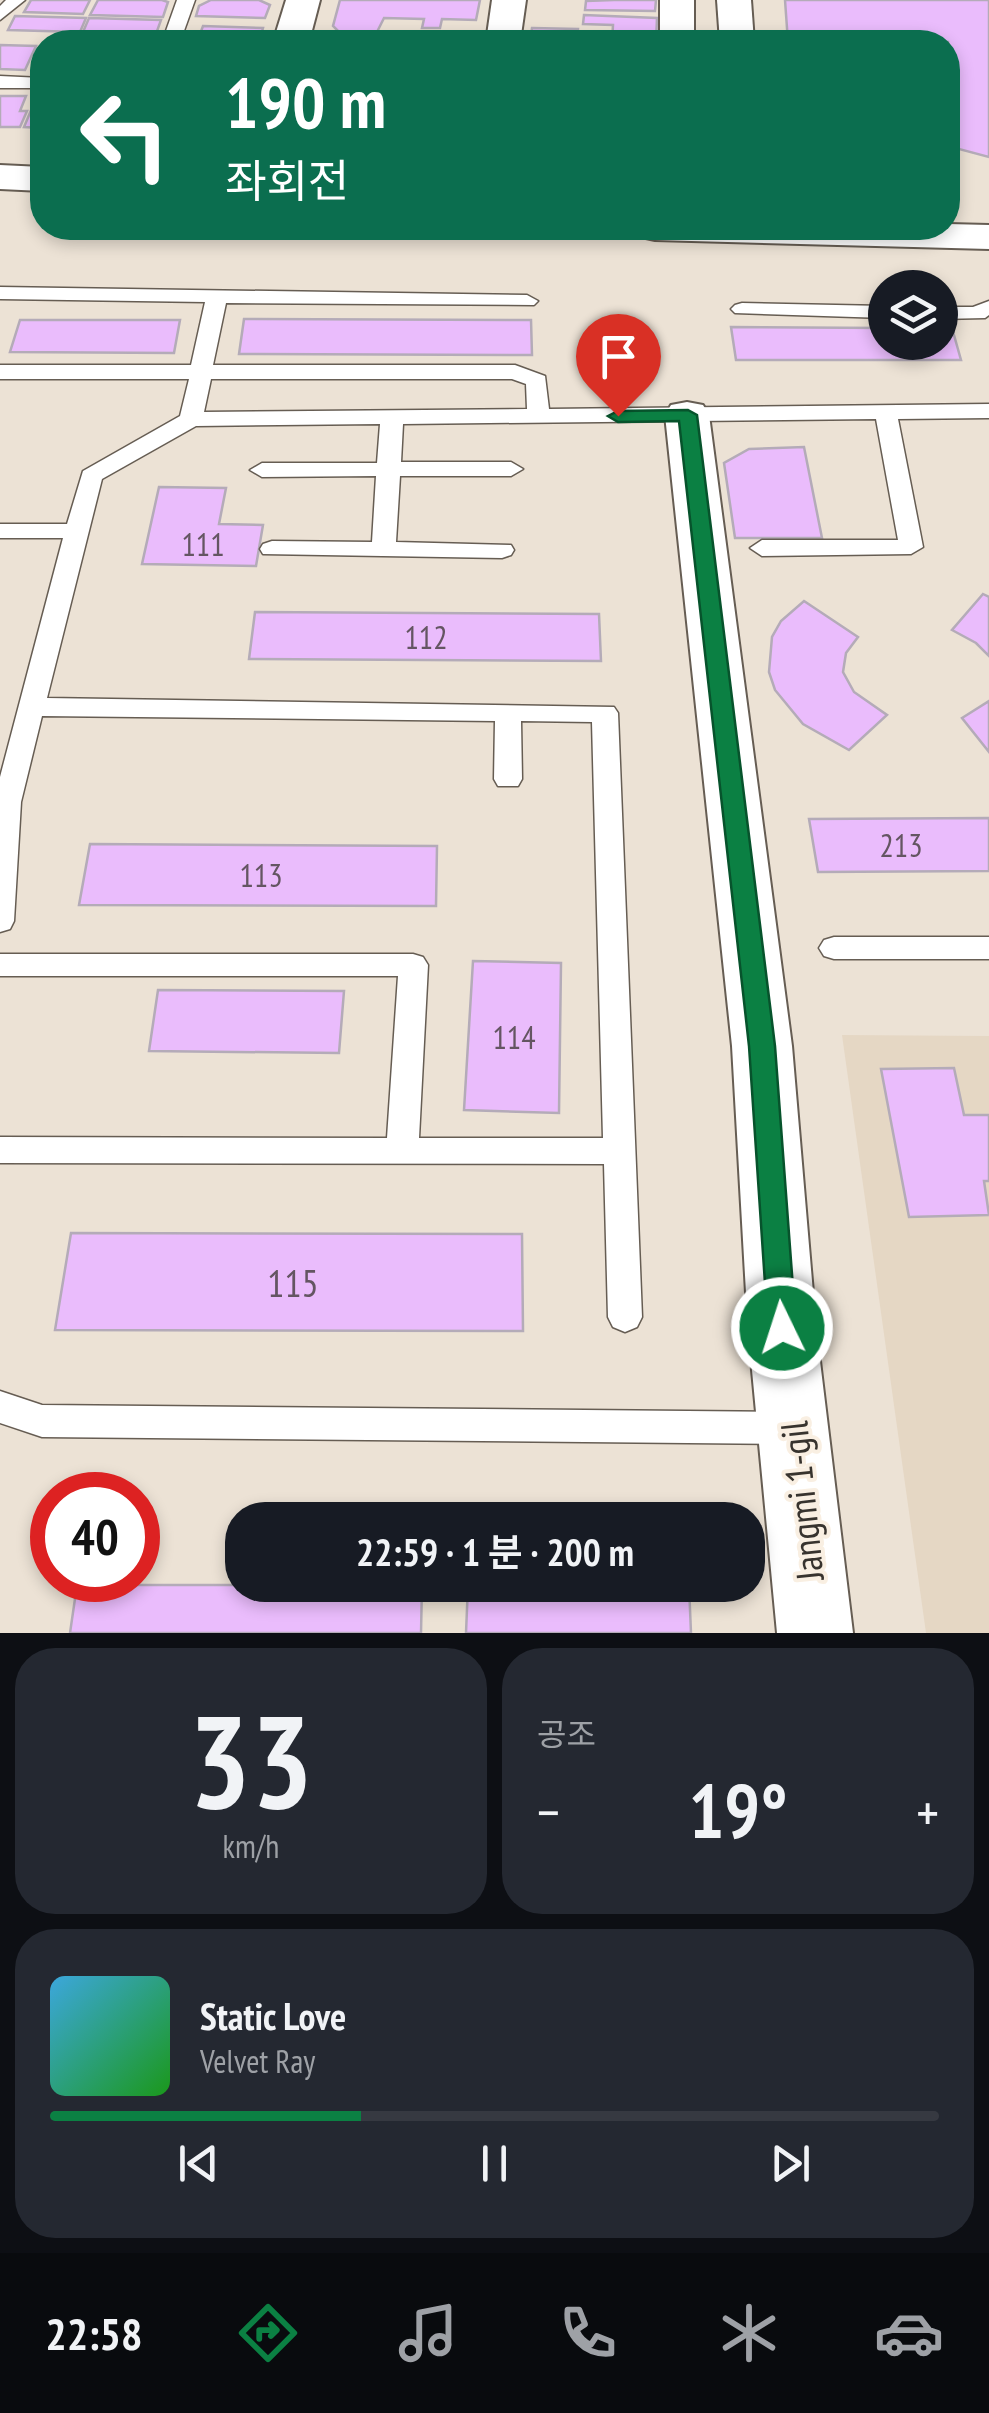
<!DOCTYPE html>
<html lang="ko">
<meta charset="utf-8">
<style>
:root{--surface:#171b24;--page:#242831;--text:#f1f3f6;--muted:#9ea1a6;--line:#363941;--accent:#0b8043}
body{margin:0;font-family:"PT Sans Narrow","Noto Sans KR",sans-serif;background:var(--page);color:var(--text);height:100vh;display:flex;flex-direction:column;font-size:38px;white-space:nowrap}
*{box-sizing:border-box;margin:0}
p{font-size:32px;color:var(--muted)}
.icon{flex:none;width:55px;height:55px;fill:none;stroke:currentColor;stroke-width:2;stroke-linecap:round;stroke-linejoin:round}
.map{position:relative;height:1633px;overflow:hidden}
.sheet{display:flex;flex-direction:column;gap:15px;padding:15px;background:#0d0f14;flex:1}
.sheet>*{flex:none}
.hud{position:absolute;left:30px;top:30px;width:930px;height:210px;border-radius:40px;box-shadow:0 5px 15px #0003;background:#0b6e4f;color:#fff;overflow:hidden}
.buttons{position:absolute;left:868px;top:270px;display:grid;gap:20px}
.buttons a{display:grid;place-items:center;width:90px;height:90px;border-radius:50%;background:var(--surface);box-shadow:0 5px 15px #0003;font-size:50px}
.speed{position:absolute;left:30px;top:1472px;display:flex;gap:20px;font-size:50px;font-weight:700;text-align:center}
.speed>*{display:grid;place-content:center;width:130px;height:130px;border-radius:50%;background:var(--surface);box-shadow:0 5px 15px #0003;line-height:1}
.speed .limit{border:15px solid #d22;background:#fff;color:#111}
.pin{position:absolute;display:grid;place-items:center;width:85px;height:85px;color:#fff;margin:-102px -42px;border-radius:50% 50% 50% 0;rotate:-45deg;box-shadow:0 0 10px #0007}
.pin .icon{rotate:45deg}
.me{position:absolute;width:110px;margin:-55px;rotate:356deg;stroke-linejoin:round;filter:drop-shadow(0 0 8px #0008)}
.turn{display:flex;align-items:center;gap:35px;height:210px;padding:0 30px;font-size:45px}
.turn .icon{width:130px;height:130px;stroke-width:2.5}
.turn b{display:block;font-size:70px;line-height:85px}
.big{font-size:75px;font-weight:600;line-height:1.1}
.sheet .tile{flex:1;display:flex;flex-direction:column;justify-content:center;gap:15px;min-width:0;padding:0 35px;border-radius:40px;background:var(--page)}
.sheet .dial{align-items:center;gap:0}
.dial b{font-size:130px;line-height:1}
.song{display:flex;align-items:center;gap:30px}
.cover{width:120px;height:120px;border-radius:15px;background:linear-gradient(135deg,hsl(200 70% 55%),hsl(120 70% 35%))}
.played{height:10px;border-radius:5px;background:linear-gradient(90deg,var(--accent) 35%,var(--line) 35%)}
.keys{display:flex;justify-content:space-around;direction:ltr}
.heat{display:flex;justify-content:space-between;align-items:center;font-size:55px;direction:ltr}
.sheet .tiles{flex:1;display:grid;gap:15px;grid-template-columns:1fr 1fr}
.tile:last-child{grid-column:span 2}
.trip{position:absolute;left:225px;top:1502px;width:540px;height:100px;border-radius:40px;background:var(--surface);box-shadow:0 5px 15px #0003;font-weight:600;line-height:100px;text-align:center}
.menu{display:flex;height:160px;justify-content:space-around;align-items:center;background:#090b0e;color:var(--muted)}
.menu .icon{width:70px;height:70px}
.menu .current{color:var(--accent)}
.menu b{font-size:45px;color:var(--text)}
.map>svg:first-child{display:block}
.built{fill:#e5d7c4}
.building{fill:#eabcfc;stroke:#b4abb8;stroke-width:2.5}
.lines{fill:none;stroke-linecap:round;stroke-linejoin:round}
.service-casing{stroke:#665d53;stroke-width:3}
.minor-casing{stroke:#665d53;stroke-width:4}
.tertiary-casing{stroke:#665d53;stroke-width:4}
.service{fill:#fff;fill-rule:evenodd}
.minor{fill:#fff;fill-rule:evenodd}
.tertiary{fill:#fff;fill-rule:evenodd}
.route{fill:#0b8043;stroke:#07532c;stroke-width:2.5}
.labels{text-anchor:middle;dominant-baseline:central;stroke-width:8;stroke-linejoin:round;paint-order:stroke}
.number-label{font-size:32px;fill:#645562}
.near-number-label{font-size:38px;fill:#645562}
.street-label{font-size:38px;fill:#37332e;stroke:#f9efe2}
</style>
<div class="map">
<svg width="989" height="1633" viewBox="0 0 989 1633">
<rect width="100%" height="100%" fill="#ece2d5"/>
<!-- built -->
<path class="built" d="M842,1035L989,1036V1633H926Z"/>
<!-- building -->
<g class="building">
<path d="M31,0H90L83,14L24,12Z"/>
<path d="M98,0H162L168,2L163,17L90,15Z"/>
<path d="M211,0H259L270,5L265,18L196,16L199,6Z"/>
<path d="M340,0H480L476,20L442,19L440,28H422L424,19L384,18L377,32L354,37L343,36L333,26Z"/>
<path d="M614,0H656L655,11L585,10L586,1Z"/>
<path d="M785,0H989V157L955,148L948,141V42H788Z"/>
<path d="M584,15L657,18L656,42H612L613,25L583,24Z"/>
<path d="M15,16L86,18L80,32L8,30Z"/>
<path d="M89,18L161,20L156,34L83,32Z"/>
<path d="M203,26L263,28L259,42H197Z"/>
<path d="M532,28L578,29L577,42H530Z"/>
<path d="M0,45L36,46L25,70L0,69Z"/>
<path d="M0,96H26L20,111H27L20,127H0Z"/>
<path d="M37,96L42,97V128L24,127Z"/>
<path d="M244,319L531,320L532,355L239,354Z"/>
<path d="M20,320H180L174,353L10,352Z"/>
<path d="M731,327L885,328V342H940V328H952L961,360H736Z"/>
<path d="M804,447L822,538H735L724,463L749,449Z"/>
<path d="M159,487L226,488L219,524L263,525L256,566L142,564Z"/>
<path d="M983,594L989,597V656L976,643L952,630Z"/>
<path d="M804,601L858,637L846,653L843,672L854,692L887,715L849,750L803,724L775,690L769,672L772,637L781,621Z"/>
<path d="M255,612L599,614L601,661L249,659Z"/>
<path d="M989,701V752L962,718Z"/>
<path d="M989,818V871L818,872L809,819Z"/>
<path d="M90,844L437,846L436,906L79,905Z"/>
<path d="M473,961L561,963L559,1113L464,1110Z"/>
<path d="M158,990L344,991L339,1053L149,1051Z"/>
<path d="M954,1068L964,1115H989V1181H984L989,1215L909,1217L881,1069Z"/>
<path d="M71,1233L522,1234L523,1331L55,1330Z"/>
<path d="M77,1585H422L421,1633H70Z"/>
<path d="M468,1585H689L691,1633H466Z"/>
</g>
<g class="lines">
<defs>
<g id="service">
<path d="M6,0H25L0,20V6Z"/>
<path d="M177,0H195L180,42H162Z"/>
<path d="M0,76L42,78V88H0Z"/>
<path d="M0,287L527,295L538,301L534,305L226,303L213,365H515L545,376L549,409L989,404V418L898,419L923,547L911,554L762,556L750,548L762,540H898L876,419L403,424L401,462H511L523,469L511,476H400L396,542L511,545L514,550L511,555L502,558L263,554L260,549L263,544L272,541L372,542L376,476L262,477L250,470L262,463H377L380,424L196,426L102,479L47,698L614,707L618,713L642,1317L637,1327L625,1332L613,1327L608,1317L604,1164L0,1163V1137L387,1138L398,976H0V954H413L423,957L428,965L419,1138H603L592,722L521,721L522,779L518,786H498L494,779L495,721L42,716L21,802L14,921L10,929L0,932V777L63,538H0V524H67L83,471L180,416L189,379H0V365H191L205,302L0,299ZM211,379H512L526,384L527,409L204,412Z"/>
<path d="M989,301V315L985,318L940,319V307H973Z"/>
<path d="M742,303L885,306V318L735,313L731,309L735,305Z"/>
<path d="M834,937H989V959H834L824,956L819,948L824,940Z"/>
<path d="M0,1391L42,1405L792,1412L804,1417L810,1428L804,1439L792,1444L42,1437L0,1423Z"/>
</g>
<g id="minor">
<path d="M492,0H526L520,42H486Z"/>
<rect x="660" y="0" width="34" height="42"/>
<path d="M717,0H751L754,42H720Z"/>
</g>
<g id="tertiary">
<path d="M286,0H320L309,42H273Z"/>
<path d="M0,165L42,167V191L0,189Z"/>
<path d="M948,224L989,225V249L655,240L641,237L635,228H948Z"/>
<path d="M687,402L703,405L709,415L792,1046L816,1328L853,1633H777L748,1328L732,1046L665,415L671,405Z"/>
</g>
</defs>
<!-- service casing -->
<use href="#service" class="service-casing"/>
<!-- minor casing -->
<use href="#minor" class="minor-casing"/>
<!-- tertiary casing -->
<use href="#tertiary" class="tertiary-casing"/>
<!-- service -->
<use href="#service" class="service"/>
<!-- minor -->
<use href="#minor" class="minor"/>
<!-- tertiary -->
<use href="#tertiary" class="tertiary"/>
</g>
<!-- route -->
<path class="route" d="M688,410L697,415L775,1046L796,1328L792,1337L782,1340L772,1337L768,1328L749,1046L679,421L618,422L608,416L618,411Z"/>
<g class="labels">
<!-- number labels -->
<g class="number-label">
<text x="203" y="544">111</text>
<text x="426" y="637">112</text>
<text x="901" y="845">213</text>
<text x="261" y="875">113</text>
<text x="514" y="1037">114</text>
</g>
<!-- near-number labels -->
<g class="near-number-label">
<text x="293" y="1282">115</text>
</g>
<!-- street labels -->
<g class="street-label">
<text transform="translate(801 1501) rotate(-96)">Jangmi 1-gil</text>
</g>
</g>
</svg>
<div class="buttons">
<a><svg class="icon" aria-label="layers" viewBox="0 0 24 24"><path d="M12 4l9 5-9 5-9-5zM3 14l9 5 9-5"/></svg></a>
</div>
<div class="speed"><div class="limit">40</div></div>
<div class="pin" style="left:618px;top:416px;background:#d93025"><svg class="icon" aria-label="arrive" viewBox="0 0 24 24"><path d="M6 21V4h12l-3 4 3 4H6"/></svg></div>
<svg class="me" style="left:782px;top:1328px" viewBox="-20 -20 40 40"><circle r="17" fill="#0b8043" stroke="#fff" stroke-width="3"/><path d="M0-11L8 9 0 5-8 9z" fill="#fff"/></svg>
<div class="trip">22:59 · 1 분 · 200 m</div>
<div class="hud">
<div class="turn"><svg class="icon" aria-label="left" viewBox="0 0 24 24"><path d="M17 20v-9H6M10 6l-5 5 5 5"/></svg><div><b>190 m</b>좌회전</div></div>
</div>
</div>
<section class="sheet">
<div class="tiles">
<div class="tile dial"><b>33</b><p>km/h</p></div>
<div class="tile"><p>공조</p>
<div class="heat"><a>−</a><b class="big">19°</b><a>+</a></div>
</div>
<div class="tile">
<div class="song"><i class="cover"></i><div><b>Static Love</b><p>Velvet Ray</p></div></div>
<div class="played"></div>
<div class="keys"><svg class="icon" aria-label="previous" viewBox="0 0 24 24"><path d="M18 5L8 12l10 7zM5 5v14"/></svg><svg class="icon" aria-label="pause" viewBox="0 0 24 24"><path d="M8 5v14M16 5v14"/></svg><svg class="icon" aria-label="next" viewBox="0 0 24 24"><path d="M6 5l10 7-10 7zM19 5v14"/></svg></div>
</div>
</div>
</section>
<nav class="menu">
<b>22:58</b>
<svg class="icon current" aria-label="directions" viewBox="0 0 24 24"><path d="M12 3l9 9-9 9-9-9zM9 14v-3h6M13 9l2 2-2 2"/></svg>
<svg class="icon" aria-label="music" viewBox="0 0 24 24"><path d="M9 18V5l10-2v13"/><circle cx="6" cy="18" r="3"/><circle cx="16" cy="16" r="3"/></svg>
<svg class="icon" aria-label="phone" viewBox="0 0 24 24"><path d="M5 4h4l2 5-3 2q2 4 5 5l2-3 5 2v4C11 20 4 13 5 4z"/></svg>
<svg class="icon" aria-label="climate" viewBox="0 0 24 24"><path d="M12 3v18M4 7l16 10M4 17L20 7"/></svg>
<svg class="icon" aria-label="car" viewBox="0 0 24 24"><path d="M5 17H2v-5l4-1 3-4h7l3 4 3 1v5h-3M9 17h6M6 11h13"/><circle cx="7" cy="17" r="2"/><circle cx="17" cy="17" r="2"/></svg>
</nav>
